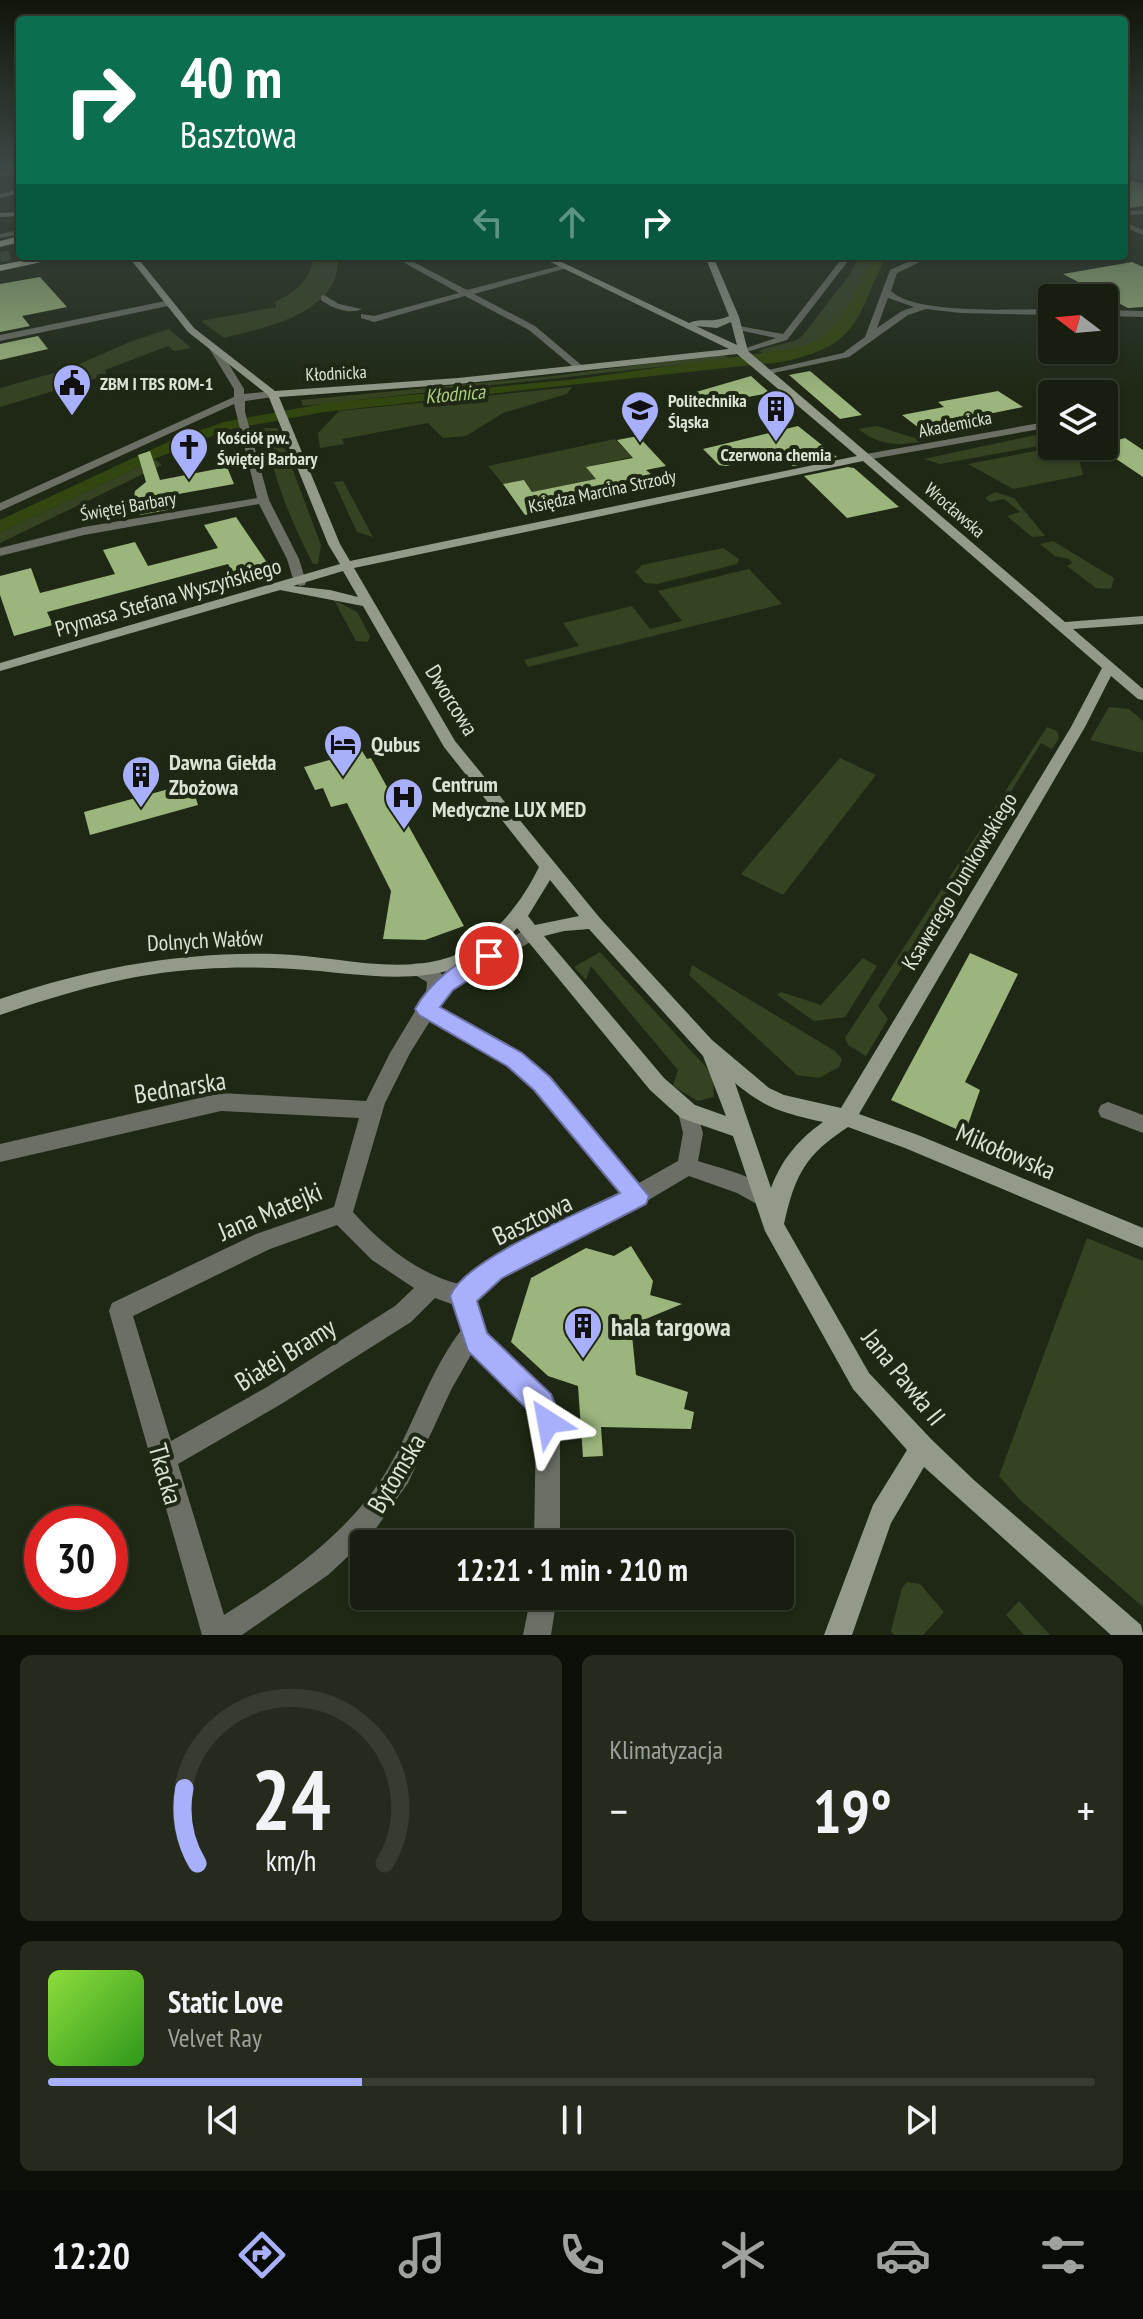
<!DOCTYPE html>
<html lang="pl">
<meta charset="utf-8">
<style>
:root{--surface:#171e0f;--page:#242b1d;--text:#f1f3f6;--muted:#9ea29e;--line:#363c2f;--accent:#a8b0fc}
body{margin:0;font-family:"PT Sans Narrow",sans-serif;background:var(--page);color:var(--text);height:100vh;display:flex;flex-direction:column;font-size:30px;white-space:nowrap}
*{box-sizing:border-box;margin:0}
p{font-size:26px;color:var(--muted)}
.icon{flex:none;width:44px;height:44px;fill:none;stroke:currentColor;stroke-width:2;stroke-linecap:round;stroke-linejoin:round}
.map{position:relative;height:1635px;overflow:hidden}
.drawer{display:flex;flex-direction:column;gap:20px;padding:20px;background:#0d1008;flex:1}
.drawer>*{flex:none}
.banner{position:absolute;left:16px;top:16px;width:1112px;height:244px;border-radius:8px;box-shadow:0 2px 6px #0004,0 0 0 2px var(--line);background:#0b6e4f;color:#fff;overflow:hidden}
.needle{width:52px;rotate:286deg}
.buttons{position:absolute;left:1038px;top:284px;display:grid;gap:16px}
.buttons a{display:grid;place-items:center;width:80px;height:80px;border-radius:8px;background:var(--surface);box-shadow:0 2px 6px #0004,0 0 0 2px var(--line);font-size:40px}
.speed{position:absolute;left:24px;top:1506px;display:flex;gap:16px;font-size:40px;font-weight:700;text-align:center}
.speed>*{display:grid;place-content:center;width:104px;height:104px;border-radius:50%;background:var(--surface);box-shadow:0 2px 6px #0004,0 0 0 2px var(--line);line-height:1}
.speed .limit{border:12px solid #d22;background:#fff;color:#111}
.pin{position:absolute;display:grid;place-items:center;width:68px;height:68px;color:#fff;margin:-34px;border:4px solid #fff;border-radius:50%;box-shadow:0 2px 8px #0007}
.me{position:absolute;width:88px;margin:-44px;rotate:326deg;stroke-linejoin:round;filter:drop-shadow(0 0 6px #0008)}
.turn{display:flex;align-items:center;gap:28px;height:168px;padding:0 32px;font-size:36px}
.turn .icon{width:104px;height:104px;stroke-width:2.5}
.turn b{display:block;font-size:56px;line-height:68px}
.lanes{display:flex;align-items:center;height:76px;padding:0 32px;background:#0003;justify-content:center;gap:40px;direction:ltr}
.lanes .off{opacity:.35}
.big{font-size:60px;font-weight:700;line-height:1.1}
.drawer .card{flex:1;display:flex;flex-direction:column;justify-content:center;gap:12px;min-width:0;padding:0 28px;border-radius:12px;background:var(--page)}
.drawer .dial{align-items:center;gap:0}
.dial svg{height:208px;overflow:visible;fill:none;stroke:var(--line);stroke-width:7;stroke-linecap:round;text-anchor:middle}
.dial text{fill:var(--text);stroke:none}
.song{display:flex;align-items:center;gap:24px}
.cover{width:96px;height:96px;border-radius:12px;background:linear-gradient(135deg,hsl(90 70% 55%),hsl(110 70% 35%))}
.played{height:8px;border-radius:4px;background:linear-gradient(90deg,var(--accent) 30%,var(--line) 30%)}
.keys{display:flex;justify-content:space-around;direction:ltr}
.heat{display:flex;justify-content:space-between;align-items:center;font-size:44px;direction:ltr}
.drawer .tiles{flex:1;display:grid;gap:20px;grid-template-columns:1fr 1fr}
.card:last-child{grid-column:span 2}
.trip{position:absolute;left:350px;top:1530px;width:444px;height:80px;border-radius:8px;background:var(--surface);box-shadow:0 2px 6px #0004,0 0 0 2px var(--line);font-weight:700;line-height:80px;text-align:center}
.menu{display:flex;height:128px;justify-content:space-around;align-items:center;background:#090c06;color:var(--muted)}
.menu .icon{width:56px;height:56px}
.menu .on{color:var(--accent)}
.menu b{font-size:36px;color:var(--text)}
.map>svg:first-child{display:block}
.green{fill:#354323}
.water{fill:#32470f}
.building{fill:#9bb57c}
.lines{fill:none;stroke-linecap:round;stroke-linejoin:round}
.primary-tunnel{stroke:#3b4431;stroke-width:10;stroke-dasharray:10 5;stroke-linecap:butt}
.street{fill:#6b6f65;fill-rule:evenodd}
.secondary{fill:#939a8a;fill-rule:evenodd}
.primary{fill:#b2bca7;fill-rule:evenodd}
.route{fill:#a8b0fc;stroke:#6d72a4;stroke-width:2}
.labels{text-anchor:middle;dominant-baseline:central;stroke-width:8;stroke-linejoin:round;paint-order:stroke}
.far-street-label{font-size:18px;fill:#dce2d5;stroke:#1f2814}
.far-poi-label{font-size:18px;font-weight:bold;fill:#dce2d5;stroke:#1f2814;text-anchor:start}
.far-water-label{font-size:20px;font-style:italic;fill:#abcf7e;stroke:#1f2814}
.street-label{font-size:22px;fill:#dce2d5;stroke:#1f2814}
.poi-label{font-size:22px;font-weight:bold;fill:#dce2d5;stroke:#1f2814;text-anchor:start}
.near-street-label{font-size:26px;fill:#dce2d5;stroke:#1f2814}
.near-poi-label{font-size:26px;font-weight:bold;fill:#dce2d5;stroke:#1f2814;text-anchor:start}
</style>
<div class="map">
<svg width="1143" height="1635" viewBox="0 0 1143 1635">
<rect width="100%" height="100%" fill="#1f2814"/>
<!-- green -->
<g class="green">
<path d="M315,256H339C337,264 337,274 334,281C317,318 259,329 224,338L201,321L276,307L275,302C299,290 308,281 315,256Z"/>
<path d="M859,256H872C857,290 842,336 802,348C790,352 777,352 765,355L759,350L797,340L803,335L850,274Z"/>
<path d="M169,329L191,348L174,351L168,346L105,370L107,375L0,407V388L68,369L132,341Z"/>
<path d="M723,354L731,359L303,406L301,400L553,376Z"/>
<path d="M572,387L567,394L503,413L466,436L443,438L428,423L342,439L344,444L320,448L318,433L339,411Z"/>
<path d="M877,426L924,441C901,446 877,446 859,429Z"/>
<path d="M263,428H277L321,545L318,564H313C289,518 275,480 263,428Z"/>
<path d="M1045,433L1052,441L1044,445L940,464L924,459Z"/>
<path d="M615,439L632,457L587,467L596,479L533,492L524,480L503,484L488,466Z"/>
<path d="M1062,446L1076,448L1083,475L1013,489L968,464Z"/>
<path d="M154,459L162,465L0,543V533Z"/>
<path d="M343,481L373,537L357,532L334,482Z"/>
<path d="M995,492L1014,498L1045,536L1032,537L1007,516L1020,512L1004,499L990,502L985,498Z"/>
<path d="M1053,541L1114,578L1111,589L1096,588L1067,566L1072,563L1069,559L1055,556L1040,544Z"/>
<path d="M723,548L739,559L737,564L657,584L645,583L635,572L642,565Z"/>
<path d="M749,569L782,604L528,667L524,660L579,646L563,623L632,606L650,629L682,621L658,591Z"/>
<path d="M334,600L357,612L370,636L368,642L356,641Z"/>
<path d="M1109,707L1129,709L1143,721V753L1090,740Z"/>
<path d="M1047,727L1057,731L1059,738L1052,749L1041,743L878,1006L888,1019L866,1056L848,1045L845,1038Z"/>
<path d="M840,758L876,775L783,895L741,874Z"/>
<path d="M600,952L706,1067L713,1077L714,1097L698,1101L673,1086L678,1070L591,966L586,980L574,967Z"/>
<path d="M863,958L877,966L845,1017L814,1021L777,995L781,992L821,1005Z"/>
<path d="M692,965L835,1051L842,1059L839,1067L819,1078L797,1075L689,975Z"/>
<path d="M1087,1238L1143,1261V1607L1020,1500L999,1476Z"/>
<path d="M907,1582L920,1584L944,1612L923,1635H894L891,1631L902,1588Z"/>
<path d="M1019,1601L1050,1635H1024L1006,1615Z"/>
</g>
<!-- water -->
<path class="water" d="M872,256H886C855,321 859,346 781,362L324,412L227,430L154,459L0,533V520L170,441L224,422L326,403L577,379L804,347C842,330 856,292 872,256Z"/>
<!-- building -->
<g class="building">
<path d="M1124,177L1143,185V206L1124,209Z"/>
<path d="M1132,262L1143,267V307L1128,308L1063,274Z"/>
<path d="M40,277L67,307L22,316L30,326L0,332V284Z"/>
<path d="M38,336L48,349L0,360V344Z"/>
<path d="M810,371L862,415L840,419L789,375Z"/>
<path d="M751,376L770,393L710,404L696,392Z"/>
<path d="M998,391L1023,407L919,428L902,415L944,407L938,402Z"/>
<path d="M798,426L837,457L793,466L782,455L726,466L719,465L703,449Z"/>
<path d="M638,436L666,466L646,470L652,475L610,484L619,494L525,515L503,484L524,480L532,492L596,479L586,467L633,458L617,440Z"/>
<path d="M1125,438L1143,450V477L1097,446Z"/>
<path d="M150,451L160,480L227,467L234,484L173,495L178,508L140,515L138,509L132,510L135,491L146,482L138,455Z"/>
<path d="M848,467L854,468L899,507L847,518L804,476Z"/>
<path d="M236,517L270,567L235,576L228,564L47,612L53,625L14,636L0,595V576L31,568L40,593L115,574L103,550L135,542L148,566L218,548L204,525Z"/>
<path d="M362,751L367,759L371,758L464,926L425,940L383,939L391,891L347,803L331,807L323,788L315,790L304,767Z"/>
<path d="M191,783L198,805L90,835L84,812Z"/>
<path d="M970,953L1018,974L965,1082L980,1090L965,1133L891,1100Z"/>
<path d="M631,1246L653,1281L650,1295L682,1304L631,1325L636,1375L688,1392L684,1409L694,1412L691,1429L601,1427L603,1456L583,1457L578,1386L548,1376L511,1342L531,1278L586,1248L614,1256Z"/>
</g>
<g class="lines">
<!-- primary-tunnel -->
<path class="primary-tunnel" d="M0,257L20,253"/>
<!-- street -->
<g class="street">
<path d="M20,170V174L0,176V172Z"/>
<path d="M1143,210V214L1124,216V212Z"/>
<path d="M1124,222L1143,230V235L1124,227Z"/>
<path d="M20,230V234L0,238V234Z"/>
<path d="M392,256H402L467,290L567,264V268L474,294L535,326L586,369L578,371L529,330L465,296L374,322L361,318V314L374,316L459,293Z"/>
<path d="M844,256H852L787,340L740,354V350L776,338L734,329V325L783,334Z"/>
<path d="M921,256H932L897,273L891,291C916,315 1015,309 1052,309V315L961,313L926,309L908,315L849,357L764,375V371L843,353L865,337L890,270ZM888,298L914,307L902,311L877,328Z"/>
<path d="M324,295L339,304L362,309C349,315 332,308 321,300V296Z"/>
<path d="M170,300L174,303L173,305L0,341V335Z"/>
<path d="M1104,310L1143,311V317L1104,316Z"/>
<path d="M214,345L219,348L244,389V394L273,391L278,394L273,397L245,401V412L269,500L299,559L306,582L305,585L300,586L294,582L287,559L259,504L84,535L0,556V548L84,527L257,498L234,404L0,511V503L234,397V389L209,348Z"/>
<path d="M1051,421V427L866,460L860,457L866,454Z"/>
<path d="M532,926L538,928L541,933L538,938C510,954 453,979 438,1007L521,1054L549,1078L639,1183L678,1161L683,1133L678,1112L681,1106L688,1103L695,1106L703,1133L698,1161C719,1168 766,1178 775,1198L772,1205L764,1208L737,1193L689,1176L613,1221L501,1277L475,1300L486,1334L549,1396L560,1416V1544H534L536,1418L472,1353L451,1390L408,1483L372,1534L328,1575L242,1635H202L155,1470L149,1460L150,1456L109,1311L112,1303L256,1234L334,1207L359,1118L221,1111L0,1162V1144L221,1093L366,1101L390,1053L426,993L427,982L413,974L410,969L413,964C423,961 438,968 444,977L456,968ZM430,1021L507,1066L535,1090L621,1193L485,1261L459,1284C418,1274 380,1243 353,1212L385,1103L410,1053ZM337,1225L372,1260L414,1288L395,1306L267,1387L171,1441L133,1316L270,1249ZM435,1298L454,1305L462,1329C430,1370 416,1420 390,1465C352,1532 288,1575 224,1615L178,1464L283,1403L411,1322Z"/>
<path d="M1108,1102L1143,1115V1133L1101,1117L1098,1111L1101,1105Z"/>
<path d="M531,1596H557L551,1635H523Z"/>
</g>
<!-- secondary -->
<g class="secondary">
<path d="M20,189V193L0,198V194Z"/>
<path d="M20,212V216L0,217V213Z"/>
<path d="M128,256H136L194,328L275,391L458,378L729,349L538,256H549L689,323C701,317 712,324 729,316L705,256H713L739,317L748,351L1065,622L1143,616V624L1073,629L1143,689V700L1138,699L1111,676L1085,727L859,1114L918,1135L1143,1228V1248L905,1148L848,1127C805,1155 795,1175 784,1224L869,1373L932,1440L975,1481L1141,1625L1143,1635H1111L924,1467L891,1523L852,1635H824L873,1505L907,1450L853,1389L765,1231L733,1136L681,1118L650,1090L517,928C455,997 374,974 294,969C263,967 232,967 202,969C131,973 67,992 0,1015V999C90,968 179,952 275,954C328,955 387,973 440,960C486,949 519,908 539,867L444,747L363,606L280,590L0,671V663L340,564L328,544L268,395L188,332ZM731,322L737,345L696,326L717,328ZM737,354L857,456L350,561L340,544L279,397L458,384ZM863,461L1102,668L1071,727L841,1108L784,1095L769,1088L712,1040L599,917L455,741L354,568ZM343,571L358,597L330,590L293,586ZM550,880L579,916L535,925L528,916ZM589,929L703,1056L726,1116L695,1105L664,1078L544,936L564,931ZM735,1083C766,1109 784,1113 823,1122C798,1140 782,1159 771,1188Z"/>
</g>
<!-- primary -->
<g class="primary">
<path d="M20,236V242L0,247V241Z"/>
<path d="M47,256H69L0,271V265Z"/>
</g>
</g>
<!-- sky -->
<linearGradient id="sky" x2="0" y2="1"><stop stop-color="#11160b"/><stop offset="0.42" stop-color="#3c4845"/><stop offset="1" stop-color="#3c4845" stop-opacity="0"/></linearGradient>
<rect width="1143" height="396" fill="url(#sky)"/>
<!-- route -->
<path class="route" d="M489,948L496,950L499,956L496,962L453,990L440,1007L522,1053L550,1077L649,1196L646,1204L502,1278L477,1301L487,1333L551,1394L562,1422L558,1432L548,1436L539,1432L531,1413L468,1351L450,1296C466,1258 580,1213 620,1193L534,1090L507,1066L419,1015L415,1009C429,983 461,957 489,948Z"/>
<!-- icons -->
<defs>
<symbol id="civic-pin" viewBox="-11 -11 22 30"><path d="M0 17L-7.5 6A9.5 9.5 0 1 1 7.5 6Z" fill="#a8b0fc" stroke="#1f2814"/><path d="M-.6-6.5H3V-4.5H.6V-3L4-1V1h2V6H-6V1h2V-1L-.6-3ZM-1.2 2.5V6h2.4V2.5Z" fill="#111"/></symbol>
<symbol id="building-pin" viewBox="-11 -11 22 30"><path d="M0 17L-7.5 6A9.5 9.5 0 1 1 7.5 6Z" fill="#a8b0fc" stroke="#1f2814"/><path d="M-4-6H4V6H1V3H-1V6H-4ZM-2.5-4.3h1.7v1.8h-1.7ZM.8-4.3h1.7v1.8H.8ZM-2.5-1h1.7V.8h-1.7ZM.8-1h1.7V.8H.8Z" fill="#111"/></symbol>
<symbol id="university-pin" viewBox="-11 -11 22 30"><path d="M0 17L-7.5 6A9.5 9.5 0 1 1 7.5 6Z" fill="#a8b0fc" stroke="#1f2814"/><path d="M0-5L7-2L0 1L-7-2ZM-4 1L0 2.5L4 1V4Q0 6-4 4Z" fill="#111"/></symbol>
<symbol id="church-pin" viewBox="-11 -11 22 30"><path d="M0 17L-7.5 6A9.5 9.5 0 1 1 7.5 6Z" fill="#a8b0fc" stroke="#1f2814"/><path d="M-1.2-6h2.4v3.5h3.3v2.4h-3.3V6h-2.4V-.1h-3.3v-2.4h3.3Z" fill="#111"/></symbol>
<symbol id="hotel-pin" viewBox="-11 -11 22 30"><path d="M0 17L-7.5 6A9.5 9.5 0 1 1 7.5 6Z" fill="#a8b0fc" stroke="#1f2814"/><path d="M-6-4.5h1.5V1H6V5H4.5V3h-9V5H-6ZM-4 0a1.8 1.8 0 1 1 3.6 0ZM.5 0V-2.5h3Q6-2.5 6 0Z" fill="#111"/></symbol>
<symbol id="hospital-pin" viewBox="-11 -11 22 30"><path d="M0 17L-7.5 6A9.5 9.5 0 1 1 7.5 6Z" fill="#a8b0fc" stroke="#1f2814"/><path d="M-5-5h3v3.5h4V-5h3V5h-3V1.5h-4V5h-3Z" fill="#111"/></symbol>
</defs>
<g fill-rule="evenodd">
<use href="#civic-pin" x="50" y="361" width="44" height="60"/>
<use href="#building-pin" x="754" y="387" width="44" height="60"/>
<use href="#university-pin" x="618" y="388" width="44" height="60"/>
<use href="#church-pin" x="167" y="425" width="44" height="60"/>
<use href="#hotel-pin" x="321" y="722" width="44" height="60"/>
<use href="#building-pin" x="119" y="753" width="44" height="60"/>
<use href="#hospital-pin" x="382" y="775" width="44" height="60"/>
<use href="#building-pin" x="561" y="1304" width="44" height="60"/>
</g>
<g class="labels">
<!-- far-street labels -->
<g class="far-street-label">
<text transform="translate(336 373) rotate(-3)">Kłodnicka</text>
<text transform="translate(955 424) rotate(-11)">Akademicka</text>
<text transform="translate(602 491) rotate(-12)">Księdza Marcina Strzody</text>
<text transform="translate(128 506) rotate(-10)">Świętej Barbary</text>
<text transform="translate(955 510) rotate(41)">Wrocławska</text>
</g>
<!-- far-poi labels -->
<g class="far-poi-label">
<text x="100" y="383">ZBM I TBS ROM-1</text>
<text x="668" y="400">Politechnika<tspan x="668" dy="21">Śląska</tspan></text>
<text x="217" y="437">Kościół pw.<tspan x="217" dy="21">Świętej Barbary</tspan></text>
<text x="776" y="454" text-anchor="middle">Czerwona chemia</text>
</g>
<!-- far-water labels -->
<g class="far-water-label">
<text transform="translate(455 394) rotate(-5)">Kłodnica</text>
</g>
<!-- street labels -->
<g class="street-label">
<text transform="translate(168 597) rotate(-16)">Prymasa Stefana Wyszyńskiego</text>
<text transform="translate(452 700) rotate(58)">Dworcowa</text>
<text transform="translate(959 881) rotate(-59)">Ksawerego Dunikowskiego</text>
<text transform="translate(205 940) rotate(-3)">Dolnych Wałów</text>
</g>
<!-- poi labels -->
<g class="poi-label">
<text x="371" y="744">Qubus</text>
<text x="169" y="762">Dawna Giełda<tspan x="169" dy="25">Zbożowa</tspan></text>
<text x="432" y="784">Centrum<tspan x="432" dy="25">Medyczne LUX MED</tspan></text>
</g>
<!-- near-street labels -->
<g class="near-street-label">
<text transform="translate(180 1087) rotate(-9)">Bednarska</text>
<text transform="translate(1006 1151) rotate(23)">Mikołowska</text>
<text transform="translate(270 1211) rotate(-23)">Jana Matejki</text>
<text transform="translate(532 1219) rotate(-26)">Basztowa</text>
<text transform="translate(285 1354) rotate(-32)">Białej Bramy</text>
<text transform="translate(904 1377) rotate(51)">Jana Pawła II</text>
<text transform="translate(396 1473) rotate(-59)">Bytomska</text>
<text transform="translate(166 1474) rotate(74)">Tkacka</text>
</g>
<!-- near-poi labels -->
<g class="near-poi-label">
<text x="611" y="1326">hala targowa</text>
</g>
</g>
</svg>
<div class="buttons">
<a><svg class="needle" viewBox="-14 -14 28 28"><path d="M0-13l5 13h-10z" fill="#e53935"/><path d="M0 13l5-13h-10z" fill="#9ea29e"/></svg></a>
<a><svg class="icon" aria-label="layers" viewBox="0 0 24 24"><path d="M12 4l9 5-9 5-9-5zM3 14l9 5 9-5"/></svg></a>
</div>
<div class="speed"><div class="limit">30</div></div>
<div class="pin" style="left:489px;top:956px;background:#d93025"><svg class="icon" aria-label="arrive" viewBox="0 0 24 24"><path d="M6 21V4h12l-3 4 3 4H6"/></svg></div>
<svg class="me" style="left:548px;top:1422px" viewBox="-20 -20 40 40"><path d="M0-17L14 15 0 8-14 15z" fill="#a8b0fc" stroke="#fff" stroke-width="4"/></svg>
<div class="trip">12:21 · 1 min · 210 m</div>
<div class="banner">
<div class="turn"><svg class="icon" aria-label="right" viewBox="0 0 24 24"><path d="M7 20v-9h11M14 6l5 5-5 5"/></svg><div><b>40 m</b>Basztowa</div></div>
<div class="lanes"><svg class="icon off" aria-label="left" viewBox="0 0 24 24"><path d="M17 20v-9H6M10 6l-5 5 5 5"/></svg><svg class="icon off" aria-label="ahead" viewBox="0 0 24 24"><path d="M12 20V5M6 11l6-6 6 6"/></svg><svg class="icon" aria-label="right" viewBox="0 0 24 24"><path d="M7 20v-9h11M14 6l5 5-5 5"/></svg></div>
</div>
</div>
<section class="drawer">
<div class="tiles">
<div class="card dial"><svg viewBox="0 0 100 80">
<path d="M14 69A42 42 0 1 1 86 69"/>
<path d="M14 69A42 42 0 0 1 9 40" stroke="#a8b0fc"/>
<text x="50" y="56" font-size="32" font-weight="700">24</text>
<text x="50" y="72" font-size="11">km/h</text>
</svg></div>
<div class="card"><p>Klimatyzacja</p>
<div class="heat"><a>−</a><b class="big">19°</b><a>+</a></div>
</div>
<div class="card">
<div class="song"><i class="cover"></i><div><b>Static Love</b><p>Velvet Ray</p></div></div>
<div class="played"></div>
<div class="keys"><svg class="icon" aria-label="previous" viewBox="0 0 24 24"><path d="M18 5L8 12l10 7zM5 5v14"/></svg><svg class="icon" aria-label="pause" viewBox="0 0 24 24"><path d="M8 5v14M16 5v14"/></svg><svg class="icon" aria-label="next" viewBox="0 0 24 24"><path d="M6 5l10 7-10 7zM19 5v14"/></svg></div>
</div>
</div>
</section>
<nav class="menu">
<b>12:20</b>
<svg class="icon on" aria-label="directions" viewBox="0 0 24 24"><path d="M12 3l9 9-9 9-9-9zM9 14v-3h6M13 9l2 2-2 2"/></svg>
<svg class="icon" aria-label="music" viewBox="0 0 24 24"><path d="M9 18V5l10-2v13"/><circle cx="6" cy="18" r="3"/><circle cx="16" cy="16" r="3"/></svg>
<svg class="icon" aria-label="phone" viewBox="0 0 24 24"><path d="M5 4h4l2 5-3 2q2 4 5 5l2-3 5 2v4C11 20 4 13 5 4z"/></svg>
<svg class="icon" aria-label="climate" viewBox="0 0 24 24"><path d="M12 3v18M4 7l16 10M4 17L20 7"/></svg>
<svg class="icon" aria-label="car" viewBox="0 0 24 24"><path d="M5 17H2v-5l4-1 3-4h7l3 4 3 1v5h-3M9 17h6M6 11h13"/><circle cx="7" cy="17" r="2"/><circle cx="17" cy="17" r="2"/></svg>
<svg class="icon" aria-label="filters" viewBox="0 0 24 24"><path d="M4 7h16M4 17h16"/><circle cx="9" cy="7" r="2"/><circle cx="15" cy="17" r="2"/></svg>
</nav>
